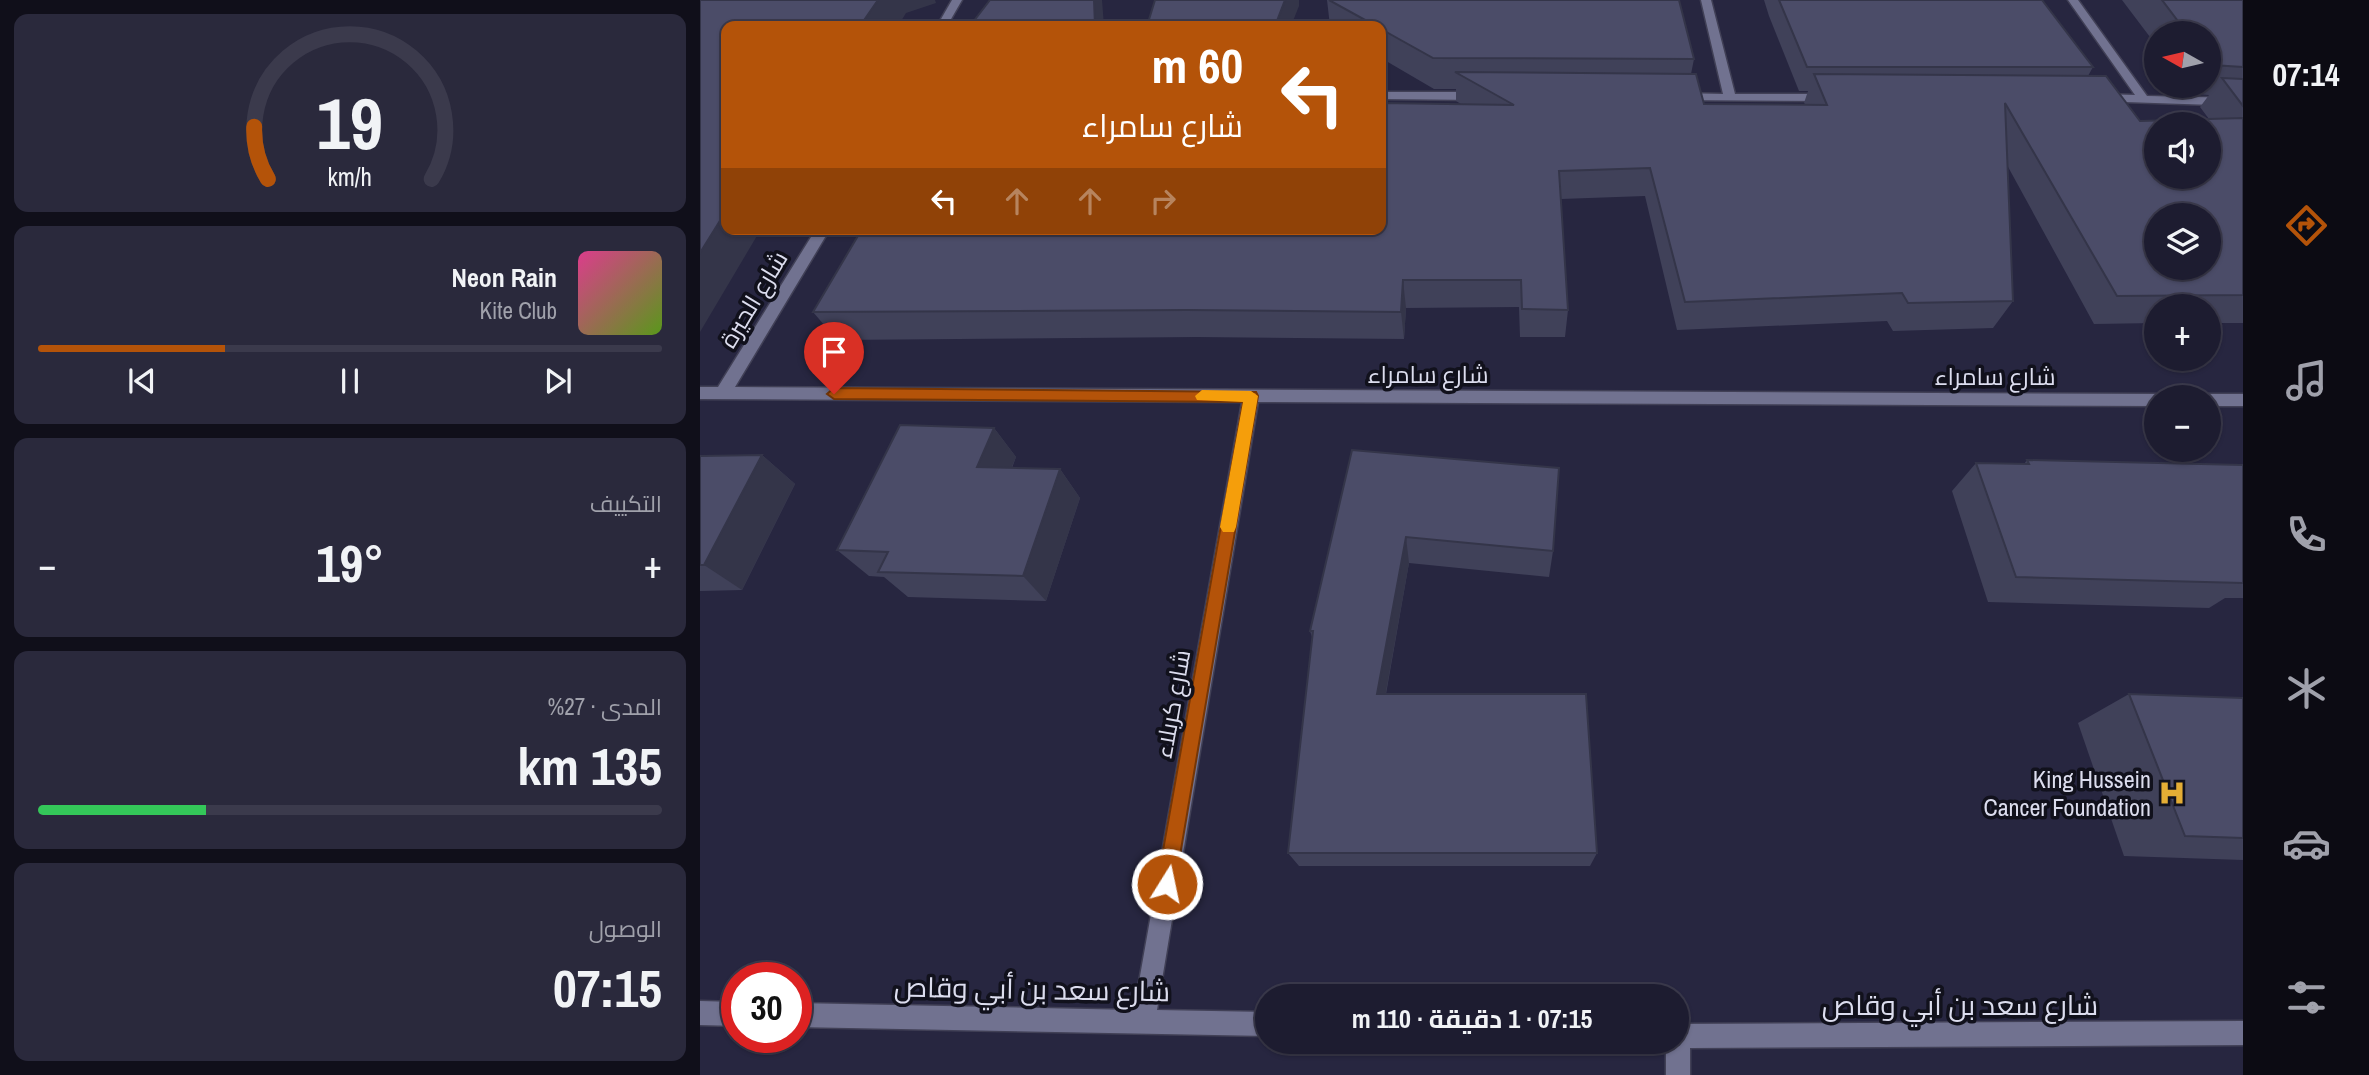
<!DOCTYPE html>
<html lang="ar">
<meta charset="utf-8">
<style>
:root{--surface:#1d1c30;--page:#2a293c;--text:#f1f3f6;--muted:#a0a1ab;--line:#3b3a4c;--accent:#b45309}
body{margin:0;font-family:"Archivo Narrow",Cairo,sans-serif;background:var(--page);color:var(--text);direction:rtl;height:100vh;display:flex;flex-direction:column;font-size:26px;white-space:nowrap}
*{box-sizing:border-box;margin:0}
p{font-size:23px;color:var(--muted)}
.icon{flex:none;width:38px;height:38px;fill:none;stroke:currentColor;stroke-width:2;stroke-linecap:round;stroke-linejoin:round}
.map{position:relative;flex:1;overflow:hidden;direction:ltr}
.panel{display:flex;flex-direction:column;gap:14px;padding:14px;background:#100f1a;width:700px}
.panel>*{flex:none}
.banner{position:absolute;left:21px;top:21px;width:665px;height:214px;border-radius:14px;box-shadow:0 2px 5px #0004,0 0 0 2px var(--line);direction:rtl;background:#b45309;color:#fff;overflow:hidden}
.needle{width:46px;rotate:278deg}
.buttons{position:absolute;left:1444px;top:21px;display:grid;gap:14px}
.buttons a{display:grid;place-items:center;width:77px;height:77px;border-radius:50%;background:var(--surface);box-shadow:0 2px 5px #0004,0 0 0 2px var(--line);font-size:35px}
.speed{position:absolute;left:21px;top:962px;display:flex;gap:14px;font-size:35px;font-weight:700;text-align:center}
.speed>*{display:grid;place-content:center;width:91px;height:91px;border-radius:50%;background:var(--surface);box-shadow:0 2px 5px #0004,0 0 0 2px var(--line);line-height:1}
.speed .limit{border:10px solid #d22;background:#fff;color:#111}
.pin{position:absolute;display:grid;place-items:center;width:60px;height:60px;color:#fff;margin:-72px -30px;border-radius:50% 50% 50% 0;rotate:-45deg;box-shadow:0 0 7px #0007}
.pin .icon{rotate:45deg}
.me{position:absolute;width:77px;margin:-38px;rotate:10deg;stroke-linejoin:round;filter:drop-shadow(0 0 5px #0008)}
.turn{display:flex;align-items:center;gap:24px;height:147px;padding:0 28px;font-size:32px}
.turn .icon{width:91px;height:91px;stroke-width:2.5}
.turn b{display:block;font-size:49px;line-height:60px}
.lanes{display:flex;align-items:center;height:66px;padding:0 28px;background:#0003;justify-content:center;gap:35px;direction:ltr}
.lanes .off{opacity:.35}
.big{font-size:52px;font-weight:700;line-height:1.1}
.panel .tile{flex:1;display:flex;flex-direction:column;justify-content:center;gap:10px;min-width:0;padding:0 24px;border-radius:14px;background:var(--page)}
.panel .dial{align-items:center;gap:0}
.dial svg{height:182px;overflow:visible;fill:none;stroke:var(--line);stroke-width:7;stroke-linecap:round;text-anchor:middle}
.dial text{fill:var(--text);stroke:none}
.song{display:flex;align-items:center;gap:21px}
.cover{width:84px;height:84px;border-radius:10px;background:linear-gradient(135deg,hsl(330 70% 55%),hsl(90 70% 35%))}
.played{height:7px;border-radius:4px;background:linear-gradient(90deg,var(--accent) 30%,var(--line) 30%)}
.keys{display:flex;justify-content:space-around;direction:ltr}
.heat{display:flex;justify-content:space-between;align-items:center;font-size:38px;direction:ltr}
.charge{height:10px;border-radius:5px;background:linear-gradient(90deg,#34c759 27%,var(--line) 0)}
.trip{position:absolute;left:555px;top:984px;width:434px;height:70px;border-radius:35px;background:var(--surface);box-shadow:0 2px 5px #0004,0 0 0 2px var(--line);font-weight:700;line-height:70px;text-align:center;direction:rtl}
main{display:flex;flex:1;min-height:0}
.dock{display:flex;flex-direction:column;width:126px;justify-content:space-around;align-items:center;background:#0c0b13;color:var(--muted)}
.dock .icon{width:49px;height:49px}
.dock .current{color:var(--accent)}
.dock b{font-size:32px;color:var(--text)}
.map>svg:first-child{display:block}
.lines{fill:none;stroke-linecap:round;stroke-linejoin:round}
.minor-casing{stroke:#414056;stroke-width:3}
.minor{fill:#717290;fill-rule:evenodd}
.wall{fill:#404159}
.shaded-wall{fill:#343549}
.building{fill:#4b4c68;stroke:#343549;stroke-width:2;fill-rule:evenodd}
.route{fill:#b45309;stroke:#753606;stroke-width:2}
.slow{fill:#f59e0b}
.labels{text-anchor:middle;dominant-baseline:central;stroke-width:7;stroke-linejoin:round;paint-order:stroke}
.street-label{font-size:24px;fill:#dcddee;stroke:#11111c}
.poi-label{font-size:24px;fill:#dcddee;stroke:#11111c;text-anchor:end}
.near-street-label{font-size:28px;fill:#dcddee;stroke:#11111c}
</style>
<main>
<nav class="dock">
<b>07:14</b>
<svg class="icon current" aria-label="directions" viewBox="0 0 24 24"><path d="M12 3l9 9-9 9-9-9zM9 14v-3h6M13 9l2 2-2 2"/></svg>
<svg class="icon" aria-label="music" viewBox="0 0 24 24"><path d="M9 18V5l10-2v13"/><circle cx="6" cy="18" r="3"/><circle cx="16" cy="16" r="3"/></svg>
<svg class="icon" aria-label="phone" viewBox="0 0 24 24"><path d="M5 4h4l2 5-3 2q2 4 5 5l2-3 5 2v4C11 20 4 13 5 4z"/></svg>
<svg class="icon" aria-label="climate" viewBox="0 0 24 24"><path d="M12 3v18M4 7l16 10M4 17L20 7"/></svg>
<svg class="icon" aria-label="car" viewBox="0 0 24 24"><path d="M5 17H2v-5l4-1 3-4h7l3 4 3 1v5h-3M9 17h6M6 11h13"/><circle cx="7" cy="17" r="2"/><circle cx="17" cy="17" r="2"/></svg>
<svg class="icon" aria-label="filters" viewBox="0 0 24 24"><path d="M4 7h16M4 17h16"/><circle cx="9" cy="7" r="2"/><circle cx="15" cy="17" r="2"/></svg>
</nav>
<div class="map">
<svg width="1543" height="1075" viewBox="0 0 1543 1075">
<rect width="100%" height="100%" fill="#272640"/>
<g class="lines">
<defs>
<g id="minor">
<path d="M252,0H262L247,26H237Z"/>
<path d="M1001,0H1011L1035,94H1130L1136,98L1134,101L976,100L974,97L980,93L1023,94Z"/>
<path d="M1368,0H1378L1447,96L1543,98V106L1396,101L1394,98L1400,94L1435,95Z"/>
<path d="M681,92H780L786,96L780,100L681,99Z"/>
<path d="M116,229H130L35,387L1456,394L1462,397H1456V406L558,402L457,1010L567,1012V1036L96,1027V1003L434,1010L542,402L0,399V387H18Z"/>
<path d="M1508,394H1543V406H1508V397H1502Z"/>
<path d="M0,1001L37,1002V1026L0,1025Z"/>
<path d="M1543,1021V1045L990,1048V1075H966V1041H976V1024Z"/>
</g>
</defs>
<!-- minor casing -->
<use href="#minor" class="minor-casing"/>
<!-- minor -->
<use href="#minor" class="minor"/>
</g>
<!-- wall -->
<g class="wall">
<path d="M627,0H979L994,59L991,74L1004,104H1105L1104,103L1108,91H1099L1069,16L1064,0H1342L1393,67L1388,76L1440,121L1509,119L1500,107L1509,95L1491,94L1485,86H1508V33H1456V45L1422,0H1543V323H1508V306H1456V323L1394,324L1307,165L1313,301L1293,328L1193,331L1187,321L977,330L945,196L861,199L868,310L865,337H820L819,307L706,308L704,339L497,337L137,340L113,312L761,104L756,101V89H734L681,58V26H630Z"/>
<path d="M294,428L316,457L312,468L360,469L380,498L346,601L208,597L184,577L169,576L137,550Z"/>
<path d="M652,450L853,551L849,577L709,563L686,694L897,853L890,866H599L588,853L612,637L610,631Z"/>
<path d="M62,455L95,484L42,590L0,591V456Z"/>
<path d="M1327,460L1543,465V598H1525L1509,608L1288,602L1252,491L1276,463L1324,464Z"/>
<path d="M1429,694L1543,698V860L1424,856L1378,723Z"/>
</g>
<!-- shaded-wall -->
<g class="shaded-wall">
<path d="M178,0H235L236,3L206,13L198,26H160Z"/>
<path d="M394,0H402L404,26H395Z"/>
<path d="M585,0H599V6L591,26H575Z"/>
<path d="M26,211V229H61L0,332V253Z"/>
<path d="M703,280L706,308L704,339L701,312Z"/>
<path d="M294,428L316,457L300,495L277,467Z"/>
<path d="M62,455L95,484L42,590L4,565Z"/>
<path d="M360,469L380,498L346,601L323,576Z"/>
<path d="M706,537L709,563L682,714L677,694Z"/>
</g>
<!-- building -->
<g class="building">
<path d="M0,0H178L160,26H26V211L0,253Z"/>
<path d="M290,0H394L395,26H270Z"/>
<path d="M455,0H585L575,26H447Z"/>
<path d="M629,0H979L994,59L733,58L681,29V26H676Z"/>
<path d="M1079,0H1342L1393,67H1107Z"/>
<path d="M1462,0H1543V67L1512,65L1508,61V33H1487Z"/>
<path d="M755,72L996,74L1004,104L1127,105L1114,74L1406,76L1440,121L1543,118V295L1417,296L1305,103L1313,301L1208,303L1202,293L985,302L950,168L859,171L868,310L822,309L821,280H703L701,312L487,310L113,312L162,229H681V103L814,105ZM1456,124H1508V177H1456ZM1456,215H1508V268H1456Z"/>
<path d="M1522,78L1543,79V106Z"/>
<path d="M200,425L294,428L277,467L360,469L323,576L178,572L188,552L137,550Z"/>
<path d="M652,450L859,468L853,551L706,537L677,694H886L897,853H588L613,631H610Z"/>
<path d="M62,455L4,565H0V456Z"/>
<path d="M1327,460L1543,465V583L1316,577L1276,463L1329,464Z"/>
<path d="M1429,694L1543,698V838L1485,836Z"/>
</g>
<!-- route -->
<path class="route" d="M134,388L556,392L558,396L474,891L467,894L460,891L457,884L543,402L134,399L127,394Z"/>
<!-- slow -->
<path class="slow" d="M502,390L551,391L558,396L536,527L534,532H523L520,527L543,402L497,400L495,396Z"/>
<!-- icons -->
<defs>
<symbol id="hospital-bare" viewBox="-9 -9 18 18"><path d="M-5-5h3v3.5h4V-5h3V5h-3V1.5h-4V5h-3Z" fill="#e4ad35" stroke="#11111c" stroke-width="2.5" paint-order="stroke"/></symbol>
</defs>
<g fill-rule="evenodd">
<use href="#hospital-bare" x="1453" y="774" width="38" height="38"/>
</g>
<g class="labels">
<!-- street labels -->
<g class="street-label">
<text transform="translate(53 299) rotate(-59)">شارع الحيرة</text>
<text x="728" y="374">شارع سامراء</text>
<text x="1295" y="376">شارع سامراء</text>
<text transform="translate(472 704) rotate(-80)">شارع كربلاء</text>
</g>
<!-- poi labels -->
<g class="poi-label">
<text x="1451" y="779">King Hussein<tspan x="1451" dy="28">Cancer Foundation</tspan></text>
</g>
<!-- near-street labels -->
<g class="near-street-label">
<text transform="translate(332 989) rotate(1)">شارع سعد بن أبي وقاص</text>
<text x="1260" y="1005">شارع سعد بن أبي وقاص</text>
</g>
</g>
</svg>
<div class="buttons">
<a><svg class="needle" viewBox="-14 -14 28 28"><path d="M0-13l5 13h-10z" fill="#e53935"/><path d="M0 13l5-13h-10z" fill="#a0a1ab"/></svg></a>
<a><svg class="icon" aria-label="sound" viewBox="0 0 24 24"><path d="M4 9h4l5-4v14l-5-4H4zM17 9q2 3 0 6"/></svg></a>
<a><svg class="icon" aria-label="layers" viewBox="0 0 24 24"><path d="M12 4l9 5-9 5-9-5zM3 14l9 5 9-5"/></svg></a>
<a>+</a>
<a>−</a>
</div>
<div class="speed"><div class="limit">30</div></div>
<div class="pin" style="left:134px;top:394px;background:#d93025"><svg class="icon" aria-label="arrive" viewBox="0 0 24 24"><path d="M6 21V4h12l-3 4 3 4H6"/></svg></div>
<svg class="me" style="left:467px;top:884px" viewBox="-20 -20 40 40"><circle r="17" fill="#b45309" stroke="#fff" stroke-width="3"/><path d="M0-11L8 9 0 5-8 9z" fill="#fff"/></svg>
<div class="trip">07:15 · 1 دقيقة · 110 m</div>
<div class="banner">
<div class="turn"><svg class="icon" aria-label="left" viewBox="0 0 24 24"><path d="M17 20v-9H6M10 6l-5 5 5 5"/></svg><div><b>60 m</b>شارع سامراء</div></div>
<div class="lanes"><svg class="icon" aria-label="left" viewBox="0 0 24 24"><path d="M17 20v-9H6M10 6l-5 5 5 5"/></svg><svg class="icon off" aria-label="ahead" viewBox="0 0 24 24"><path d="M12 20V5M6 11l6-6 6 6"/></svg><svg class="icon off" aria-label="ahead" viewBox="0 0 24 24"><path d="M12 20V5M6 11l6-6 6 6"/></svg><svg class="icon off" aria-label="right" viewBox="0 0 24 24"><path d="M7 20v-9h11M14 6l5 5-5 5"/></svg></div>
</div>
</div>
<section class="panel">
<div class="tile dial"><svg viewBox="0 0 100 80">
<path d="M14 69A42 42 0 1 1 86 69"/>
<path d="M14 69A42 42 0 0 1 8 46" stroke="#b45309"/>
<text x="50" y="56" font-size="32" font-weight="700">19</text>
<text x="50" y="72" font-size="11">km/h</text>
</svg></div>
<div class="tile">
<div class="song"><i class="cover"></i><div><b>Neon Rain</b><p>Kite Club</p></div></div>
<div class="played"></div>
<div class="keys"><svg class="icon" aria-label="previous" viewBox="0 0 24 24"><path d="M18 5L8 12l10 7zM5 5v14"/></svg><svg class="icon" aria-label="pause" viewBox="0 0 24 24"><path d="M8 5v14M16 5v14"/></svg><svg class="icon" aria-label="next" viewBox="0 0 24 24"><path d="M6 5l10 7-10 7zM19 5v14"/></svg></div>
</div>
<div class="tile"><p>التكييف</p>
<div class="heat"><a>−</a><b class="big">19°</b><a>+</a></div>
</div>
<div class="tile"><p>المدى · 27%</p><b class="big">135 km</b><div class="charge"></div></div>
<div class="tile"><p>الوصول</p><b class="big">07:15</b></div>
</section>
</main>
